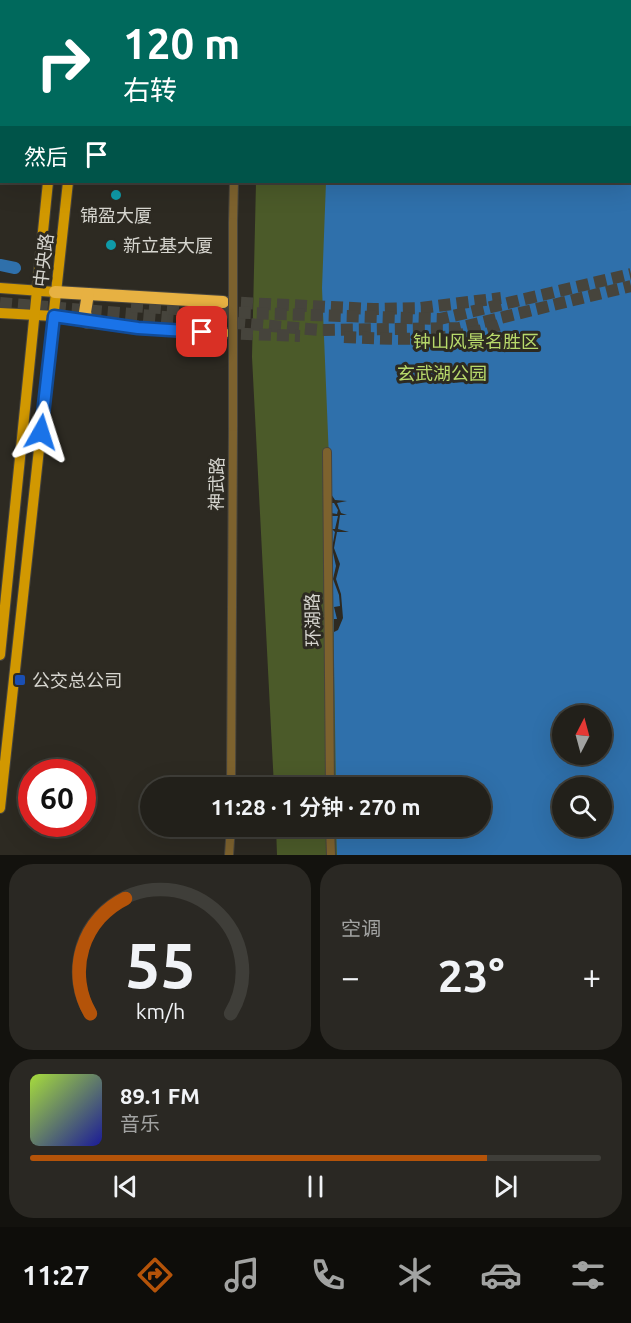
<!DOCTYPE html>
<html lang="zh">
<meta charset="utf-8">
<style>
:root{--surface:#22201a;--page:#2a2823;--text:#f1f3f6;--muted:#a2a3a2;--line:#3f3e39;--accent:#b45309}
body{margin:0;font-family:Ubuntu,"Noto Sans SC",sans-serif;background:var(--page);color:var(--text);height:100vh;display:flex;flex-direction:column;font-size:22px;white-space:nowrap}
*{box-sizing:border-box;margin:0}
p{font-size:20px;color:var(--muted)}
.icon{flex:none;width:33px;height:33px;fill:none;stroke:currentColor;stroke-width:2;stroke-linecap:round;stroke-linejoin:round}
.map{position:relative;height:855px;overflow:hidden}
.panel{display:flex;flex-direction:column;gap:9px;padding:9px;background:#13120e;flex:1}
.panel>*{flex:none}
.guide{position:absolute;left:0px;top:0px;width:632px;height:183px;box-shadow:0 6px 24px #0002,0 0 0 2px var(--line);background:#00695c;color:#fff;overflow:hidden}
.needle{width:39px;rotate:6deg}
.fabs{position:absolute;left:552px;top:705px;display:grid;gap:12px}
.fabs a{display:grid;place-items:center;width:60px;height:60px;border-radius:50%;background:var(--surface);box-shadow:0 6px 24px #0002,0 0 0 2px var(--line);font-size:30px}
.speed{position:absolute;left:18px;top:759px;display:flex;gap:12px;font-size:30px;font-weight:700;text-align:center}
.speed>*{display:grid;place-content:center;width:78px;height:78px;border-radius:50%;background:var(--surface);box-shadow:0 6px 24px #0002,0 0 0 2px var(--line);line-height:1}
.speed .limit{border:9px solid #d22;background:#fff;color:#111}
.pin{position:absolute;display:grid;place-items:center;width:51px;height:51px;color:#fff;margin:-26px;border-radius:12px;box-shadow:0 3px 9px #0006}
.me{position:absolute;width:66px;margin:-33px;rotate:6deg;stroke-linejoin:round;filter:drop-shadow(0 0 4px #0008)}
.turn{display:flex;align-items:center;gap:21px;height:126px;padding:0 24px;font-size:27px}
.turn .icon{width:78px;height:78px;stroke-width:2.5}
.turn b{display:block;font-size:42px;line-height:51px}
.then{display:flex;align-items:center;height:57px;padding:0 24px;background:#0003;gap:12px;font-size:22px}
.big{font-size:45px;font-weight:600;line-height:1.1}
.panel .tile{flex:1;display:flex;flex-direction:column;justify-content:center;gap:9px;min-width:0;padding:0 21px;border-radius:24px;background:var(--page)}
.panel .dial{align-items:center;gap:0}
.dial svg{height:156px;overflow:visible;fill:none;stroke:var(--line);stroke-width:7;stroke-linecap:round;text-anchor:middle}
.dial text{fill:var(--text);stroke:none}
.song{display:flex;align-items:center;gap:18px}
.cover{width:72px;height:72px;border-radius:9px;background:linear-gradient(135deg,hsl(80 70% 55%),hsl(240 70% 35%))}
.played{height:6px;border-radius:3px;background:linear-gradient(90deg,var(--accent) 80%,var(--line) 80%)}
.keys{display:flex;justify-content:space-around;direction:ltr}
.heat{display:flex;justify-content:space-between;align-items:center;font-size:33px;direction:ltr}
.panel .tiles{flex:1;display:grid;gap:9px;grid-template-columns:1fr 1fr}
.tile:last-child{grid-column:span 2}
.trip{position:absolute;left:140px;top:777px;width:351px;height:60px;border-radius:30px;background:var(--surface);box-shadow:0 6px 24px #0002,0 0 0 2px var(--line);font-weight:600;line-height:60px;text-align:center}
.tab-bar{display:flex;height:96px;justify-content:space-around;align-items:center;background:#0e0d0a;color:var(--muted)}
.tab-bar .icon{width:42px;height:42px}
.tab-bar .selected{color:var(--accent)}
.tab-bar b{font-size:27px;color:var(--text)}
.map>svg:first-child{display:block}
.green{fill:#4b5a29;fill-rule:evenodd}
.water{fill:#2f70ab;fill-rule:evenodd}
.pier{fill:#2d2a22}
.lines{fill:none;stroke-linecap:round;stroke-linejoin:round}
.river{stroke:#2f70ab;stroke-width:12}
.highway-tunnel{stroke:#46443c;stroke-width:12;stroke-dasharray:12 6;stroke-linecap:butt}
.minor-casing{stroke:#48453e;stroke-width:10}
.major-casing{stroke:#48453e;stroke-width:12}
.highway-casing{stroke:#48453e;stroke-width:14}
.minor{stroke:#7d622e;stroke-width:8}
.major{stroke:#d19801;stroke-width:10}
.highway{stroke:#e7b142;stroke-width:12}
.minor-bridge-casing{stroke:#48453e;stroke-width:10;stroke-linecap:butt}
.minor-bridge{stroke:#7d622e;stroke-width:8}
.route-casing{stroke:#114b97;stroke-width:15}
.route{stroke:#1a73e8;stroke-width:10}
.culture-dot{fill:#0f9aa8;stroke:#2d2a22;stroke-width:2}
.transit-dot{fill:#1a4fb4;stroke:#2d2a22;stroke-width:2}
.labels{text-anchor:middle;dominant-baseline:central;stroke-width:6;stroke-linejoin:round;paint-order:stroke}
.poi-label{font-size:18px;fill:#d6d5cf;stroke:#2d2a22;text-anchor:start}
.street-label{font-size:18px;fill:#d6d5cf;stroke:#2d2a22}
.park-label{font-size:18px;fill:#b8da6b;stroke:#2d2a22}
</style>
<div class="map">
<svg width="631" height="855" viewBox="0 0 631 855">
<rect width="100%" height="100%" fill="#2d2a22"/>
<!-- green -->
<path class="green" d="M294,0H631V855H277L276,827L480,826V788L274,787L252,357L256,182H630V2ZM562,716H602V754H562ZM562,788H602V826H562Z"/>
<!-- water -->
<path class="water" d="M355,0H631V855H337L336,827L480,826V788L336,787L332,532L322,288L326,182H630V2ZM562,716H602V754H562ZM562,788H602V826H562Z"/>
<!-- pier -->
<path class="pier" d="M329,491L335,500L347,501L337,503L341,513L347,515H340L338,529L349,532H337L334,548L340,564L336,579L341,594L343,618L338,630L334,632V619H337L334,607L340,606L339,595L333,579L336,566L332,548L335,532L332,529H335L338,516H331V513L337,514L338,510L334,503H330L332,500Z"/>
<g class="lines">
<!-- river -->
<path class="river" d="M0,265L15,268"/>
<!-- highway-tunnel -->
<g class="highway-tunnel">
<path d="M223,302L374,309L421,308L501,298"/>
<path d="M0,303L320,330L459,328L631,286"/>
<path d="M131,306L216,312L440,319L631,274"/>
<path d="M223,333L300,336"/>
<path d="M344,337C398,339 448,343 499,325"/>
</g>
<defs>
<g id="minor">
<path d="M255,2V0"/>
<path d="M233,222L234,182"/>
<path d="M327,452L330,788"/>
<path d="M231,788L233,427"/>
<path d="M330,826L331,855"/>
<path d="M229,855L231,826"/>
</g>
<g id="major">
<path d="M67,2V0"/>
<path d="M87,2V0"/>
<path d="M0,288L55,292"/>
<path d="M0,313L54,316"/>
<path d="M0,655L48,182"/>
<path d="M0,808L68,182"/>
</g>
<g id="highway">
<path d="M55,292L223,302"/>
<path d="M54,316L138,328L223,333"/>
<path d="M87,322L85,312L88,294"/>
</g>
</defs>
<!-- minor casing -->
<use href="#minor" class="minor-casing"/>
<!-- major casing -->
<use href="#major" class="major-casing"/>
<!-- highway casing -->
<use href="#highway" class="highway-casing"/>
<!-- minor -->
<use href="#minor" class="minor"/>
<!-- major -->
<use href="#major" class="major"/>
<!-- highway -->
<use href="#highway" class="highway"/>
<defs>
<path id="minor-bridge" d="M233,222V427"/>
</defs>
<!-- minor-bridge casing -->
<use href="#minor-bridge" class="minor-bridge-casing"/>
<!-- minor-bridge -->
<use href="#minor-bridge" class="minor-bridge"/>
</g>
<g class="lines">
<defs>
<path id="route" d="M41,432L54,316L138,328L202,332"/>
</defs>
<!-- route casing -->
<use href="#route" class="route-casing"/>
<!-- route -->
<use href="#route" class="route"/>
</g>
<!-- markers -->
<g class="culture-dot">
<circle cx="116" cy="195" r="6"/>
<circle cx="111" cy="245" r="6"/>
</g>
<rect class="transit-dot" x="14" y="674" width="12" height="12" rx="3"/>
<g class="labels">
<!-- poi labels -->
<g class="poi-label">
<text x="116" y="215" text-anchor="middle">锦盈大厦</text>
<text x="123" y="245">新立基大厦</text>
<text x="32" y="680">公交总公司</text>
</g>
<!-- street labels -->
<g class="street-label">
<text transform="translate(43 260) rotate(-83)">中央路</text>
<text transform="translate(216 484) rotate(-89)">神武路</text>
<text transform="translate(312 620) rotate(-91)">环湖路</text>
</g>
<!-- park labels -->
<g class="park-label">
<text x="476" y="341">钟山风景名胜区</text>
<text x="442" y="373">玄武湖公园</text>
</g>
</g>
</svg>
<div class="fabs">
<a><svg class="needle" viewBox="-14 -14 28 28"><path d="M0-13l5 13h-10z" fill="#e53935"/><path d="M0 13l5-13h-10z" fill="#a2a3a2"/></svg></a>
<a><svg class="icon" aria-label="search" viewBox="0 0 24 24"><circle cx="10" cy="10" r="6"/><path d="M15 15l6 6"/></svg></a>
</div>
<div class="speed"><div class="limit">60</div></div>
<div class="pin" style="left:202px;top:332px;background:#d93025"><svg class="icon" aria-label="arrive" viewBox="0 0 24 24"><path d="M6 21V4h12l-3 4 3 4H6"/></svg></div>
<svg class="me" style="left:41px;top:432px" viewBox="-20 -20 40 40"><path d="M0-17L14 15 0 8-14 15z" fill="#1a73e8" stroke="#fff" stroke-width="4"/></svg>
<div class="trip">11:28 · 1 分钟 · 270 m</div>
<div class="guide">
<div class="turn"><svg class="icon" aria-label="right" viewBox="0 0 24 24"><path d="M7 20v-9h11M14 6l5 5-5 5"/></svg><div><b>120 m</b>右转</div></div>
<div class="then">然后<svg class="icon" aria-label="arrive" viewBox="0 0 24 24"><path d="M6 21V4h12l-3 4 3 4H6"/></svg></div>
</div>
</div>
<section class="panel">
<div class="tiles">
<div class="tile dial"><svg viewBox="0 0 100 80">
<path d="M14 69A42 42 0 1 1 86 69"/>
<path d="M14 69A42 42 0 0 1 32 10" stroke="#b45309"/>
<text x="50" y="56" font-size="32" font-weight="700">55</text>
<text x="50" y="72" font-size="11">km/h</text>
</svg></div>
<div class="tile"><p>空调</p>
<div class="heat"><a>−</a><b class="big">23°</b><a>+</a></div>
</div>
<div class="tile">
<div class="song"><i class="cover"></i><div><b>89.1 FM</b><p>音乐</p></div></div>
<div class="played"></div>
<div class="keys"><svg class="icon" aria-label="previous" viewBox="0 0 24 24"><path d="M18 5L8 12l10 7zM5 5v14"/></svg><svg class="icon" aria-label="pause" viewBox="0 0 24 24"><path d="M8 5v14M16 5v14"/></svg><svg class="icon" aria-label="next" viewBox="0 0 24 24"><path d="M6 5l10 7-10 7zM19 5v14"/></svg></div>
</div>
</div>
</section>
<nav class="tab-bar">
<b>11:27</b>
<svg class="icon selected" aria-label="directions" viewBox="0 0 24 24"><path d="M12 3l9 9-9 9-9-9zM9 14v-3h6M13 9l2 2-2 2"/></svg>
<svg class="icon" aria-label="music" viewBox="0 0 24 24"><path d="M9 18V5l10-2v13"/><circle cx="6" cy="18" r="3"/><circle cx="16" cy="16" r="3"/></svg>
<svg class="icon" aria-label="phone" viewBox="0 0 24 24"><path d="M5 4h4l2 5-3 2q2 4 5 5l2-3 5 2v4C11 20 4 13 5 4z"/></svg>
<svg class="icon" aria-label="climate" viewBox="0 0 24 24"><path d="M12 3v18M4 7l16 10M4 17L20 7"/></svg>
<svg class="icon" aria-label="car" viewBox="0 0 24 24"><path d="M5 17H2v-5l4-1 3-4h7l3 4 3 1v5h-3M9 17h6M6 11h13"/><circle cx="7" cy="17" r="2"/><circle cx="17" cy="17" r="2"/></svg>
<svg class="icon" aria-label="filters" viewBox="0 0 24 24"><path d="M4 7h16M4 17h16"/><circle cx="9" cy="7" r="2"/><circle cx="15" cy="17" r="2"/></svg>
</nav>
